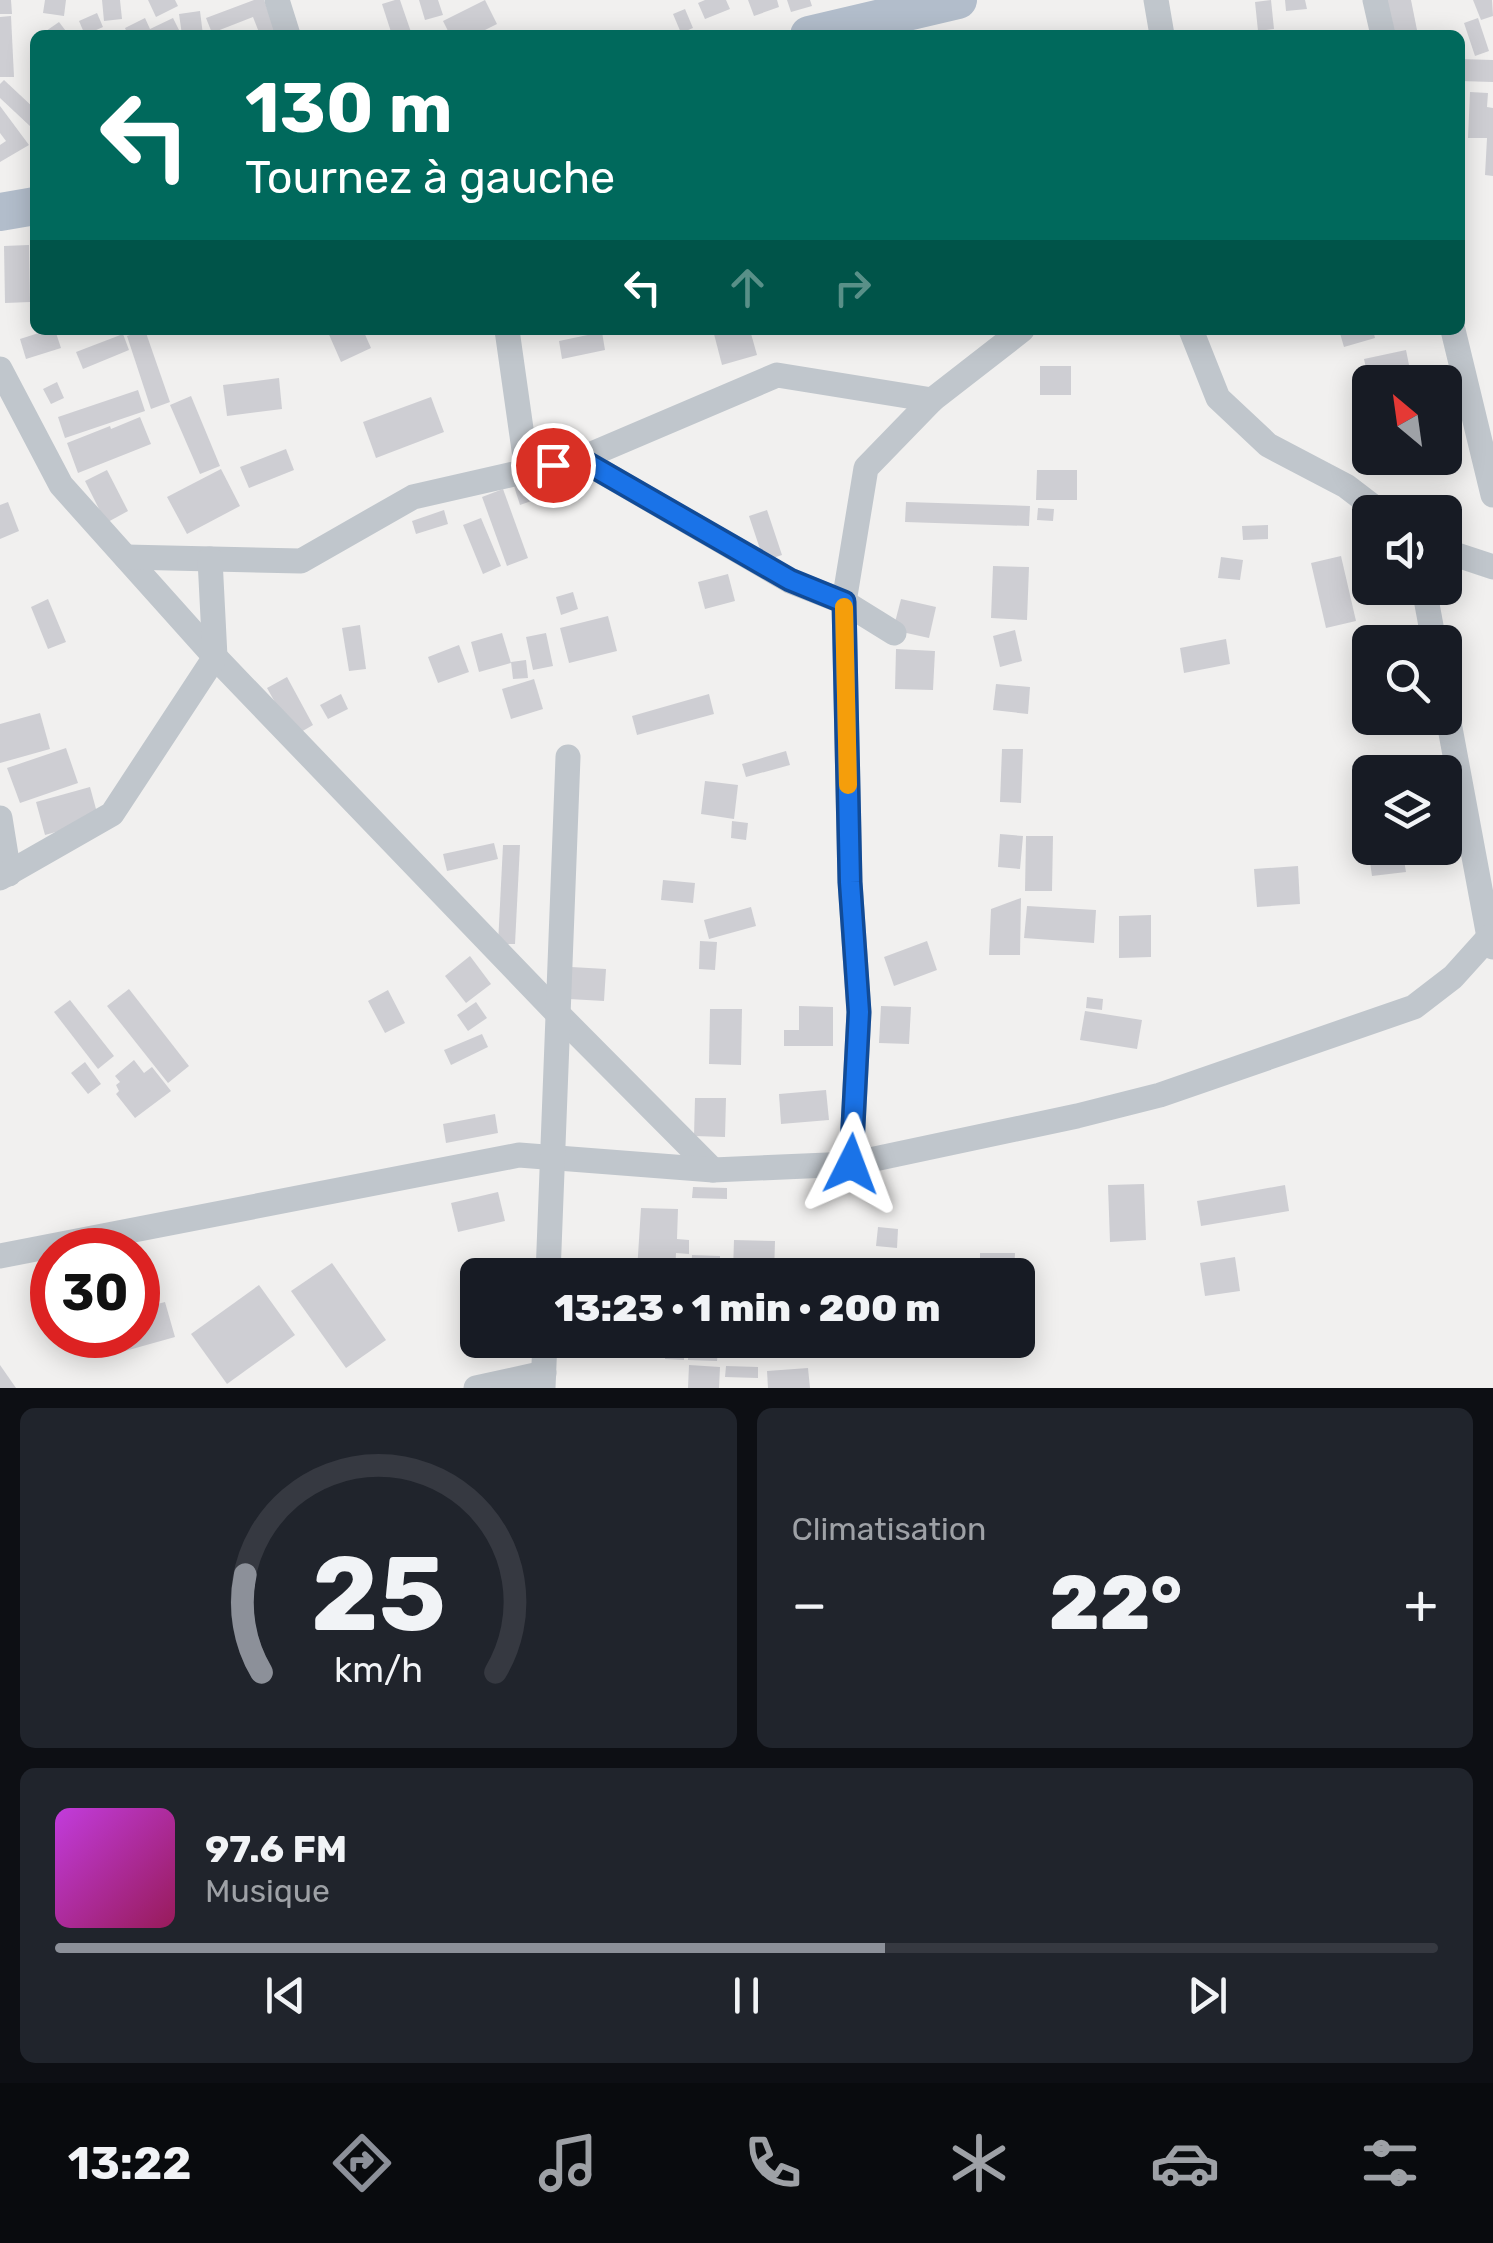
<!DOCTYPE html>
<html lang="fr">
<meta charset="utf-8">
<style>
:root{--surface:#171b24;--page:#20242c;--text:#f1f3f6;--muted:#9ea1a6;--line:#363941;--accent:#8c9099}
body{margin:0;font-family:Rubik,sans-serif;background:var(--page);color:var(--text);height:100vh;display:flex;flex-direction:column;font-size:38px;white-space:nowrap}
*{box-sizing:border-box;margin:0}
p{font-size:32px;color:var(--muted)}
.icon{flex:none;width:55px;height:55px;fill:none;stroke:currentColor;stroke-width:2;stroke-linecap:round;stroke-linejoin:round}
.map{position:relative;height:1388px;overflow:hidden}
.sheet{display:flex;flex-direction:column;gap:20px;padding:20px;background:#0d0f14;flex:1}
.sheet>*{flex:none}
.guide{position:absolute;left:30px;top:30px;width:1435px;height:305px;border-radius:15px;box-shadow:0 5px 25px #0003;background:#00695c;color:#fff;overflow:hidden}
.needle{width:65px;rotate:331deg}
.fabs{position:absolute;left:1352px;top:365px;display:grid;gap:20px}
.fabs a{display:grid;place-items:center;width:110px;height:110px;border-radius:15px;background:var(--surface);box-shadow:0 5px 25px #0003;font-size:50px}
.speed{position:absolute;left:30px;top:1228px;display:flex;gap:20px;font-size:50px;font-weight:700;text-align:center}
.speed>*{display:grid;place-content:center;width:130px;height:130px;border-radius:50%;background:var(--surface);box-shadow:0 5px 25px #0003;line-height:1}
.speed .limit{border:15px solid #d22;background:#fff;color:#111}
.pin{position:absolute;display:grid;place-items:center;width:85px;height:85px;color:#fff;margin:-42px;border:5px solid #fff;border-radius:50%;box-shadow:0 2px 10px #0007}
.me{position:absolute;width:110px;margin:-55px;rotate:3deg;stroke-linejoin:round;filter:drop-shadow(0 0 8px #0008)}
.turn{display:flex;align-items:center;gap:35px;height:210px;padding:0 50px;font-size:45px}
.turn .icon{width:130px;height:130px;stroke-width:2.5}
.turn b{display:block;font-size:70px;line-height:85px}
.lanes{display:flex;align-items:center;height:95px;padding:0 50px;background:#0003;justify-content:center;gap:50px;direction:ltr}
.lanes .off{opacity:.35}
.big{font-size:75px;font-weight:800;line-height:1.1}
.sheet .tile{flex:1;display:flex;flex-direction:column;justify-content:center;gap:15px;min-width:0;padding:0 35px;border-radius:15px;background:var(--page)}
.sheet .dial{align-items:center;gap:0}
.dial svg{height:260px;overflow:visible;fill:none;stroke:var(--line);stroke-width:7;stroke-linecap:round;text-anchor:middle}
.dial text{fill:var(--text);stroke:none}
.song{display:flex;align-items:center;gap:30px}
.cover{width:120px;height:120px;border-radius:15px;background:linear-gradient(135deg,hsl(290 70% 55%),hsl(330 70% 35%))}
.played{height:10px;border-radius:5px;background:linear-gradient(90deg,var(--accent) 60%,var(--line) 60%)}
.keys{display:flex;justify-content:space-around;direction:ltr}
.heat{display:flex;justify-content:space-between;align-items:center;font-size:55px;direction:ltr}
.sheet .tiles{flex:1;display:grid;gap:20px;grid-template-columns:1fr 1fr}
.tile:last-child{grid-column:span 2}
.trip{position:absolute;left:460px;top:1258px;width:575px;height:100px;border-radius:15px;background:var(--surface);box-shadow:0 5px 25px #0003;font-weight:800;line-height:100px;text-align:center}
.menu{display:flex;height:160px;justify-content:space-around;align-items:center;background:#090b0e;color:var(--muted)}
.menu .icon{width:70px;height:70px}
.menu .on{color:var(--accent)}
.menu b{font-size:45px;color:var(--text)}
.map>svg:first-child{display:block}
.building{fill:#ceced3}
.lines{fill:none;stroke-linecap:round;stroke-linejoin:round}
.street{stroke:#c0c6cc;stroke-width:25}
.primary{stroke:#b2bdcb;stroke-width:38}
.route-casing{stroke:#114b97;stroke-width:25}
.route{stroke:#1a73e8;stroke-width:18}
.slow{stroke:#f59e0b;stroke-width:18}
</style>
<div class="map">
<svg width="1493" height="1388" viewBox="0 0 1493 1388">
<rect width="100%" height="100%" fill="#f1f0ef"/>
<!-- building -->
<g class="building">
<path d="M0,0H11L12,14H0Z"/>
<path d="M45,0H66L64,16L43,13Z"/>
<path d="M102,0H120L122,19L104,21Z"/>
<path d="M148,0H175L178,6L156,17Z"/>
<path d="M254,0H264L277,35H260L253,17L212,33L206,18Z"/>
<path d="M395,0H400L412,35H392L382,4Z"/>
<path d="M419,0H438L443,15L425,20Z"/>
<path d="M485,0L497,24L475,35H450L443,21Z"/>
<path d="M705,0H726L730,9L705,19L698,3Z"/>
<path d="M748,0H777L779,7L754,16Z"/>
<path d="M787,0H810L812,6L791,12Z"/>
<path d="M1271,0L1274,29L1258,31L1255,2Z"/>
<path d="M1285,0H1305L1307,9L1286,11Z"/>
<path d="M1378,0H1411L1418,35H1386Z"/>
<path d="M1473,0H1492L1493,16L1481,20Z"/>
<path d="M685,9L693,28L681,33L673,14Z"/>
<path d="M200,11L203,35H182L179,14Z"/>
<path d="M97,13L103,27L85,35L79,21Z"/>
<path d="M11,16L14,77H0V17Z"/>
<path d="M145,18L150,29L173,18L179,30L170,35H128L125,28Z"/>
<path d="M1478,18L1489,51L1475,56L1464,23Z"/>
<path d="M59,22L69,35H49L46,31Z"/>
<path d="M1460,59L1493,60V82L1460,81Z"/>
<path d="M4,80L35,109V123L31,127L0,98V84Z"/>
<path d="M1470,92L1488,93L1487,107L1493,108V176L1485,175L1487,138H1468Z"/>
<path d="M0,106L29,145L0,162V145L6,141L0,133Z"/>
<path d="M29,245L30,302L5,303L4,246Z"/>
<path d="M48,330H55L61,348L26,359L20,339Z"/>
<path d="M145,330L170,402L151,409L127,336Z"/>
<path d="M327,330H363L371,348L341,362Z"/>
<path d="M730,330H750L757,355L722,365L714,334Z"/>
<path d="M1339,330H1373L1375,338L1344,347Z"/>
<path d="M602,332L605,350L562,359L559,341Z"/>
<path d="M123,334L129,350L83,369L76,352Z"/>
<path d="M1406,350L1411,375L1369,382L1364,359Z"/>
<rect x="1040" y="366" width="31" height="29"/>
<path d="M279,378L282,409L227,416L223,385Z"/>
<path d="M57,382L64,398L51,404L43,389Z"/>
<path d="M138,390L145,411L65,438L58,417Z"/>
<path d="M191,396L220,466L200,474L170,405Z"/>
<path d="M431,397L444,432L376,458L363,422Z"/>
<path d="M140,417L151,444L78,473L67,443L110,426L111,429Z"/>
<path d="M286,449L294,470L249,488L240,467Z"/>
<path d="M221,469L240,506L187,534L167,497Z"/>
<path d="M561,469L568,488L520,505L514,486Z"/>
<path d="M107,470L128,511L106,523L85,481Z"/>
<path d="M1037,470H1077V500H1036Z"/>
<path d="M503,489L528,558L507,566L482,497Z"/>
<path d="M8,502L19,531L0,539V505Z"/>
<path d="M906,502L1030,506L1029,526L905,522Z"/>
<path d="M1038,508L1054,509L1053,521L1037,520Z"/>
<path d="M444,510L448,524L416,534L412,521Z"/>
<path d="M767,510L782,555L764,561L749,516Z"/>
<path d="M481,518L501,566L483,574L463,525Z"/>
<path d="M1268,525V539L1243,540L1242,526Z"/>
<path d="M1341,556L1356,621L1326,628L1311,563Z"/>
<path d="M1221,557L1243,560L1240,580L1218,578Z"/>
<path d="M993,566L1029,567L1027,620L991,618Z"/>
<path d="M728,574L735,601L705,609L698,582Z"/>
<path d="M573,592L578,609L561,615L556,597Z"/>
<path d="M48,599L66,642L48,649L31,607Z"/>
<path d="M901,599L936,607L929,638L893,630Z"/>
<path d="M608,616L617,651L569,663L560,628Z"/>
<path d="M360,625L366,669L349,671L342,628Z"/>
<path d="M1015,630L1022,661L1000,667L993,636Z"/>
<path d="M502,633L511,663L479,672L471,642Z"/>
<path d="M546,633L553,666L533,670L526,637Z"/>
<path d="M1226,639L1230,664L1184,673L1180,648Z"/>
<path d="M459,645L469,672L438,683L428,657Z"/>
<path d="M896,649L935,651L933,690L895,689Z"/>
<path d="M526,660L528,678L513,679L511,662Z"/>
<path d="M287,677L313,725L294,736L267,688Z"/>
<path d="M534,679L543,709L511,719L502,689Z"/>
<path d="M996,684L1030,687L1028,714L993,710Z"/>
<path d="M341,694L348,709L328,719L320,705Z"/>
<path d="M709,694L714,714L637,735L632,716Z"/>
<path d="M40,713L50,749L0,763V724Z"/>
<path d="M66,748L78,783L20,803L7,768Z"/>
<path d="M1002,749H1023L1021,803L1000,802Z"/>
<path d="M786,751L790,765L746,777L742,764Z"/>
<path d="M705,781L738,785L734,819L701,814Z"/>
<path d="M90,787L99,820L45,835L36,802Z"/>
<path d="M732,821L748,823L746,840L731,838Z"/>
<path d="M1370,823V842L1358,844L1355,825Z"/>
<path d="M1000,834L1023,836L1020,869L998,867Z"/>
<path d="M1026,836H1053L1052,891H1025Z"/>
<path d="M494,843L498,859L447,871L443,854Z"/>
<path d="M503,845H520L515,944H498Z"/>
<path d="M1368,848H1402L1406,872L1372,876Z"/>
<path d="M1298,866L1300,904L1257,907L1254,869Z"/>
<path d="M663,880L695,883L693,903L661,900Z"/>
<path d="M1021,898L1020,955H989L991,909Z"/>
<path d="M1027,906L1096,910L1094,943L1024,938Z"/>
<path d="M751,907L756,926L709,939L704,920Z"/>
<path d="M1151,915V957L1119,958V916Z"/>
<path d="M700,941L717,942L715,970L699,969Z"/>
<path d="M927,941L937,970L894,986L884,957Z"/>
<path d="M470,956L491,984L466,1003L445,976Z"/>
<path d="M571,967L606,969L604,1001L569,999Z"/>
<path d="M129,989L189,1066L168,1083L107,1006Z"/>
<path d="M388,990L405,1023L385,1033L368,1001Z"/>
<path d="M1087,997L1103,999L1102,1010L1086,1008Z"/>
<path d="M70,1000L114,1056L98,1069L54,1012Z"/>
<path d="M476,1002L487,1018L468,1031L457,1015Z"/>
<path d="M799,1006L833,1007V1046H784V1030H799Z"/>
<path d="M881,1006L911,1007L909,1044L879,1043Z"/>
<path d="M710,1009H742L741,1065L709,1064Z"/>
<path d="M1085,1011L1142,1020L1137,1049L1080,1040Z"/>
<path d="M482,1034L488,1047L451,1065L444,1050Z"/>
<path d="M134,1060L144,1073L152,1067L171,1091L135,1118L116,1094L119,1091L116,1085L120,1082L115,1076Z"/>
<path d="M85,1062L101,1084L88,1094L71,1073Z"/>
<path d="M826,1090L829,1120L781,1124L779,1094Z"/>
<path d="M695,1098H726L725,1137L694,1136Z"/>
<path d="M495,1114L498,1133L446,1143L443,1124Z"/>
<path d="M1144,1184L1146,1240L1110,1242L1108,1185Z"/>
<path d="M1285,1185L1289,1211L1201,1226L1197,1201Z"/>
<path d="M693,1187L727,1188V1199L692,1198Z"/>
<path d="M498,1192L505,1221L458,1232L451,1203Z"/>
<path d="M641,1208L678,1209L677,1239L689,1240V1254L676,1253L675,1273L637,1271Z"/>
<path d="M878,1227L898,1229L897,1248L876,1246Z"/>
<path d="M734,1240L775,1241L774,1273L733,1271Z"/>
<path d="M980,1253H1015L1014,1275H980Z"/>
<path d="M692,1255L720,1256V1275L691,1274Z"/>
<path d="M1235,1257L1240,1291L1205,1296L1200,1263Z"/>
<path d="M332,1263L386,1340L346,1368L291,1291Z"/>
<path d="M877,1266L898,1267V1275H876Z"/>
<path d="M565,1267L604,1268V1275H565Z"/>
<path d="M145,1273L152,1301L138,1304V1275Z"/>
<path d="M259,1285L295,1335L227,1384L191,1334Z"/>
<path d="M165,1302L175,1337L125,1351L121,1335H138V1309Z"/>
<path d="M556,1340H590L589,1356L555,1355Z"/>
<path d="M666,1340H685L684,1360L665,1359Z"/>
<path d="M689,1340H719L717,1361L688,1360Z"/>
<path d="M0,1365L16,1388H0Z"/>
<path d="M689,1365L720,1367L719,1388H688Z"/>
<path d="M726,1366L758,1367V1378L725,1377Z"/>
<path d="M808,1368L810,1388H768L767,1371Z"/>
</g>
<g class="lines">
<!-- street -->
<g class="street">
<path d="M277,0L288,35"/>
<path d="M1156,0L1162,35"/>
<path d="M1375,0L1383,35"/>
<path d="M507,330L527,471"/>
<path d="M1191,330L1218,398L1268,445L1346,486L1380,512"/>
<path d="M1453,330L1493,495"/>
<path d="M0,369L61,485L215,657L558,1014L713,1170"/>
<path d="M580,459L790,581L844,602L894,633"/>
<path d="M1445,551L1493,567"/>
<path d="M126,557L301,561L413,497L580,459L777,375L932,400"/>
<path d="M1424,588L1434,642"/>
<path d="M1445,701L1489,937L1493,947"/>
<path d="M0,818L9,874"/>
<path d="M0,878L112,814L215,657L210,559"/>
<path d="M851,1164L859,1013L850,882L844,602L866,468L932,400L1022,330"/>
<path d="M0,1256L519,1155L713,1170L851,1164L1077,1116L1160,1095L1414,1007L1453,977L1489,937"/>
<path d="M548,1275L568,757"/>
<path d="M476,1388L544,1373"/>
<path d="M543,1388L545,1340"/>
</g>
<!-- primary -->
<g class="primary">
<path d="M809,35L958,0"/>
<path d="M0,212L35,206"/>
</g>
</g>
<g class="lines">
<defs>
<path id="route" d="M553,465L580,459L790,580L844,602L850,882L859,1012L851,1164"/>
</defs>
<!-- route casing -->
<use href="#route" class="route-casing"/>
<!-- route -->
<use href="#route" class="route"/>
<!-- slow -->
<path class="slow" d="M844,607L848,785"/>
</g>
</svg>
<div class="fabs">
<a><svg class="needle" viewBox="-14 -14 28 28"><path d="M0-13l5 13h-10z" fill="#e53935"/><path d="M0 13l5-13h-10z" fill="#9ea1a6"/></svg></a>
<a><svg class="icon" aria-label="sound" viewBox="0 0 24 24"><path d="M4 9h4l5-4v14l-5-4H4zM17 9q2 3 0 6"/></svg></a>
<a><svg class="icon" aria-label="search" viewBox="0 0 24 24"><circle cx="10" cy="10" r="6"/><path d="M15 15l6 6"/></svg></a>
<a><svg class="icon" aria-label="layers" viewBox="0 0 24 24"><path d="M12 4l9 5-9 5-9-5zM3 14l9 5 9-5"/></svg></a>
</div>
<div class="speed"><div class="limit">30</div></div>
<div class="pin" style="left:553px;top:465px;background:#d93025"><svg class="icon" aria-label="arrive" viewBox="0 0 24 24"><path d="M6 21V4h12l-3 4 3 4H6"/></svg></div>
<svg class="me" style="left:851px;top:1164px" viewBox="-20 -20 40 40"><path d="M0-17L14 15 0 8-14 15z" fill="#1a73e8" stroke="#fff" stroke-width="4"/></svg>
<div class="trip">13:23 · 1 min · 200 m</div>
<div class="guide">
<div class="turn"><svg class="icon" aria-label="left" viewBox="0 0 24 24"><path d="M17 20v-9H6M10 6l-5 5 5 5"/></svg><div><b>130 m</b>Tournez à gauche</div></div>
<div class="lanes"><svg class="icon" aria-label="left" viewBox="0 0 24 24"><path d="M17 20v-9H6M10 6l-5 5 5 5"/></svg><svg class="icon off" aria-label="ahead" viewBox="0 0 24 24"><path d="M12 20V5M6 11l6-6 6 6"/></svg><svg class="icon off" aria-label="right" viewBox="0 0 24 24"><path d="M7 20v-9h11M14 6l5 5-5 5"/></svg></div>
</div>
</div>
<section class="sheet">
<div class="tiles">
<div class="tile dial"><svg viewBox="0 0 100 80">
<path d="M14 69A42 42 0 1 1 86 69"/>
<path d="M14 69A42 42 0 0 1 9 39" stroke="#8c9099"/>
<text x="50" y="56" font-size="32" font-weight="700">25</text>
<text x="50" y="72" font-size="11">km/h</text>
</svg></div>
<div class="tile"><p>Climatisation</p>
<div class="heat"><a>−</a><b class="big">22°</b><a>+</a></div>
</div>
<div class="tile">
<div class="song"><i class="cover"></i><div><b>97.6 FM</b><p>Musique</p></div></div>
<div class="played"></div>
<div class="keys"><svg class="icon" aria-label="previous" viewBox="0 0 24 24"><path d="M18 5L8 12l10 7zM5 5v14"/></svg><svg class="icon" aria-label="pause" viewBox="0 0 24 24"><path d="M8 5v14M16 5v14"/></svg><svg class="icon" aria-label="next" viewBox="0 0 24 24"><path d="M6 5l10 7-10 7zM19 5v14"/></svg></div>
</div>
</div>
</section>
<nav class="menu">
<b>13:22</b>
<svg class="icon on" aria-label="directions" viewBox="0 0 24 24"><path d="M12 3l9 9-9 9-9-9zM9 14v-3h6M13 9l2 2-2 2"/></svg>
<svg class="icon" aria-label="music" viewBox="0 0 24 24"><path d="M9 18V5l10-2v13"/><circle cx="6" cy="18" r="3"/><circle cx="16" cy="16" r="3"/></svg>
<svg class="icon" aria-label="phone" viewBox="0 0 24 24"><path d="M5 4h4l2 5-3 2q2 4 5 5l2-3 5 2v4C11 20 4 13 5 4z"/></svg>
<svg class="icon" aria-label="climate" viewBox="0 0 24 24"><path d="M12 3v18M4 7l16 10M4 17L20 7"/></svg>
<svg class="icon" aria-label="car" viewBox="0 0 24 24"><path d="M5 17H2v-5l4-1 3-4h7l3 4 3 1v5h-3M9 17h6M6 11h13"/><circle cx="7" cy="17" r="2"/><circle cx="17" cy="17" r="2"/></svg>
<svg class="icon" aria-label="filters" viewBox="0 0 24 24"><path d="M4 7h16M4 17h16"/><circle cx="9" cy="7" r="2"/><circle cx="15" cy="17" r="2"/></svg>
</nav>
